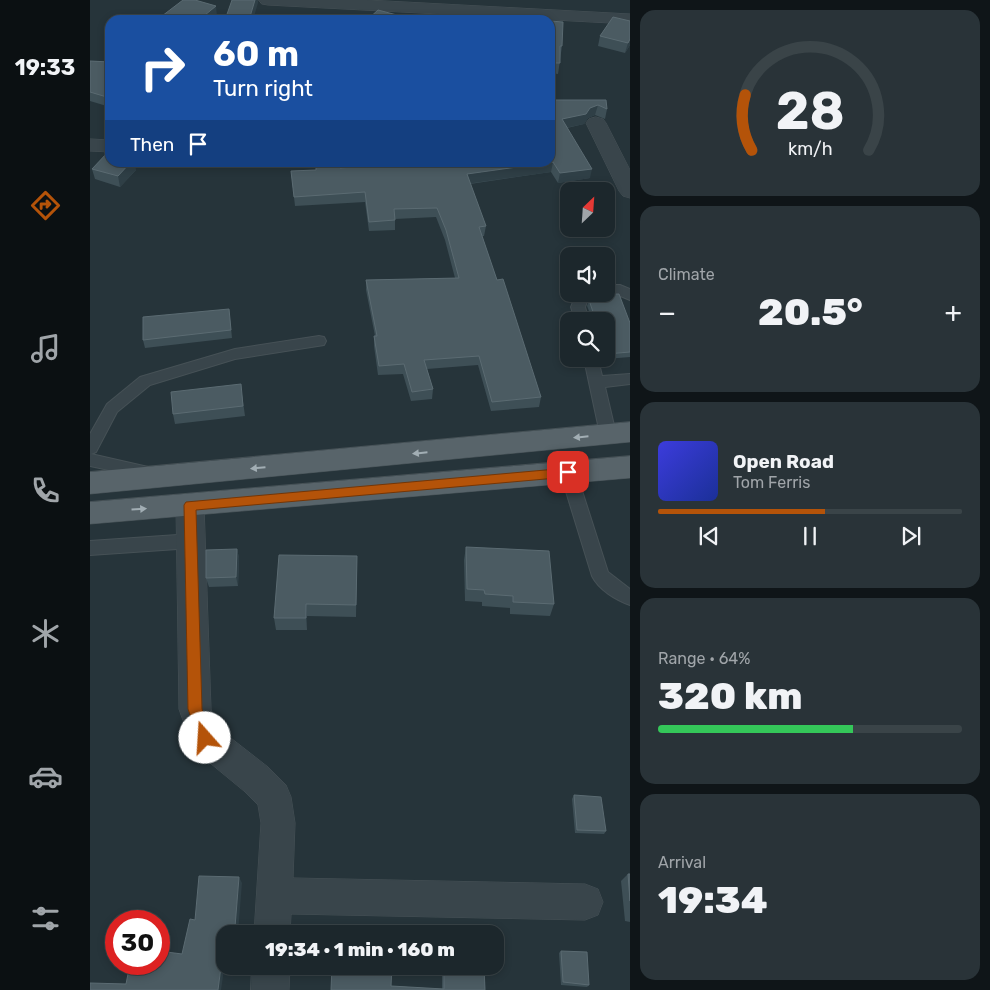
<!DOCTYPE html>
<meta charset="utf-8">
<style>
:root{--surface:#1c272c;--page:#293338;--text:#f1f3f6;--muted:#a0a5a9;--line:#3a4448;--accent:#b45309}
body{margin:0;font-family:Rubik,sans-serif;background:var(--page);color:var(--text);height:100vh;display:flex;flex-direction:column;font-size:19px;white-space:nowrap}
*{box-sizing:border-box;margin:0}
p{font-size:16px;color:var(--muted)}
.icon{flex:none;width:28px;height:28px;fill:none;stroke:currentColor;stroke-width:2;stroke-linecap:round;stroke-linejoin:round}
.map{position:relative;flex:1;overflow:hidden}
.details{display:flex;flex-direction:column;gap:10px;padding:10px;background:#0f1518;width:360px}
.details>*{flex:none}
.banner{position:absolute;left:15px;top:15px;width:450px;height:152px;border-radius:15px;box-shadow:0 2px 8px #0003,0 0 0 1px var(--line);background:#1a4fa0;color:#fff;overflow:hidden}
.needle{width:32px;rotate:25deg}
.controls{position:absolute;left:470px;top:182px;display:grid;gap:10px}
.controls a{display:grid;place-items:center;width:55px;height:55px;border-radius:10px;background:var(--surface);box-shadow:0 2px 8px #0003,0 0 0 1px var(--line);font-size:25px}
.speed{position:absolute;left:15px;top:910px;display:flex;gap:10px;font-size:25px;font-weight:700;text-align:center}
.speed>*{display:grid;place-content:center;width:65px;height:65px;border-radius:50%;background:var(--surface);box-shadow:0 2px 8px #0003,0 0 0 1px var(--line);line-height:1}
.speed .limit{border:8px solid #d22;background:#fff;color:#111}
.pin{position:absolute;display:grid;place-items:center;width:42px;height:42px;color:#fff;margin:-21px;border-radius:10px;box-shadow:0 2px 8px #0006}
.me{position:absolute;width:55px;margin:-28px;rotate:341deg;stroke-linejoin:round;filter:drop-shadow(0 0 4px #0008)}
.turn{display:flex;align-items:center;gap:18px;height:105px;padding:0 25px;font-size:22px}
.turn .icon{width:65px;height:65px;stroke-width:2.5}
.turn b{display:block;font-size:35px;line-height:42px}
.then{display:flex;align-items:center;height:48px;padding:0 25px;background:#0003;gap:10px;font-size:19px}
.big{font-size:38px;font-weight:800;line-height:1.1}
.details .card{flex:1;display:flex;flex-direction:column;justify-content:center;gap:8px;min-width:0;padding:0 18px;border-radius:15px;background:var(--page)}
.details .dial{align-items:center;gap:0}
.dial svg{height:130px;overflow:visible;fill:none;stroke:var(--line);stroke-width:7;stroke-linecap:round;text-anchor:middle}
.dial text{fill:var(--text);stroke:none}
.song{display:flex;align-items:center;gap:15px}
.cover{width:60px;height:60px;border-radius:8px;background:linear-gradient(135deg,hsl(240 70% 55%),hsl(230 70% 35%))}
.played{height:5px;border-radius:2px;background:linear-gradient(90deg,var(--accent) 55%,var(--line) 55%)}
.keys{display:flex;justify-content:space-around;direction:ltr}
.heat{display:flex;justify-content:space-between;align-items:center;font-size:28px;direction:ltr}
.charge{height:8px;border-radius:4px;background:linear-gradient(90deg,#34c759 64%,var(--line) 0)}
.trip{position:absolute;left:126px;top:925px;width:288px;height:50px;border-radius:15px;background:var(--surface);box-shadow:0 2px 8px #0003,0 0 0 1px var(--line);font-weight:800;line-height:50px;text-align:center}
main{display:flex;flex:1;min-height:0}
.menu{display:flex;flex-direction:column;width:90px;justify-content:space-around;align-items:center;background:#0b1012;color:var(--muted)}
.menu .icon{width:35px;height:35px}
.menu .active{color:var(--accent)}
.menu b{font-size:22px;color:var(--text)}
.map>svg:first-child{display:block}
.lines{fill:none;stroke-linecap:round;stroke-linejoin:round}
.lane-casing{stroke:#465156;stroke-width:2}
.street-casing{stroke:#465156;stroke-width:1}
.primary-casing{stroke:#465156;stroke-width:1}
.lane{fill:#39454b;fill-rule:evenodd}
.street{fill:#39454b;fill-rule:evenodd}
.primary{fill:#58646a;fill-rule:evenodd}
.wall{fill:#3e4f56}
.shaded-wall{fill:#2f3f46}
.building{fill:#4b5b62;stroke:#5b6b72}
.oneway{fill:#a2aeb4}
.route{fill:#b45309;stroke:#753606}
</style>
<main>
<nav class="menu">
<b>19:33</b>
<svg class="icon active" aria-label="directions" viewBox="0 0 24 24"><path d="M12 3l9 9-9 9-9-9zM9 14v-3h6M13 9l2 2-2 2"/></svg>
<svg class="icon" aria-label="music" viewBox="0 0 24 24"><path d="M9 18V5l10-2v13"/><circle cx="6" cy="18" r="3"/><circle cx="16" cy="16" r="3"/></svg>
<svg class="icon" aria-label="phone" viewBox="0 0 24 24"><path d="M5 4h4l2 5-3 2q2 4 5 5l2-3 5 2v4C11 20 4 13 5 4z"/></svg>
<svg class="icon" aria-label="climate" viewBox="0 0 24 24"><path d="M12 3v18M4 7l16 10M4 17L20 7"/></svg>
<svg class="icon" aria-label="car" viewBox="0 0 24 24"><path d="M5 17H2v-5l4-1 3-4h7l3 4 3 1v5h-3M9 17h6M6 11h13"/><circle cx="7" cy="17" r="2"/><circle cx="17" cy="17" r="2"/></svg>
<svg class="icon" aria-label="filters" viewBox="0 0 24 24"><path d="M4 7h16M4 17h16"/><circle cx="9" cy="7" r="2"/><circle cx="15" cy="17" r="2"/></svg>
</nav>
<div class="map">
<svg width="540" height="990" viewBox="0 0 540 990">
<rect width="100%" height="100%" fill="#26343a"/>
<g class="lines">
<defs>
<g id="lane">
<path d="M516,285H530L540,289V300L528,295L513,294H516Z"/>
<path d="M486,294H506L504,297L498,299L495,307L499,321H485L481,307Z"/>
<path d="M229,336L234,337L236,341L234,345L145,359L60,385L27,412L6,452L1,454L67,469L69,473L67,477L61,479L0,466V434L17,404L50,377L145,349Z"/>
<path d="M494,359H508L512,376L540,374V384L515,387L526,434L523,438L518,440L513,438L510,434Z"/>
<path d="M478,466L484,468L486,472L518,572L540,589V605C526,600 509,590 502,576L470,472L472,468Z"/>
<path d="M102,534L108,536L110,541L108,546L102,548L0,555V541Z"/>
</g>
<g id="street">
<path d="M169,0H277L540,14V24L178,5L172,4Z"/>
<path d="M506,117L513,119L516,123L540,170V198L533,196L529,191L496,123L499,119Z"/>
<path d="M0,139L20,140V152L0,151Z"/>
<path d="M100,494L110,497L114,505L121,709L128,728L178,767L196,785L201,797L205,823L203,878L495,884L508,889L513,902L508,915L495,920L201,914L200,934H164L171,823L168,805L154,791L103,749L89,709L86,505L90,497Z"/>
<path d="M162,966H200L199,990H161Z"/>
</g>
<g id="primary">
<path d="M540,422V442L0,494V472Z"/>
<path d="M540,456V478L0,524V502Z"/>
</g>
</defs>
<!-- lane casing -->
<use href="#lane" class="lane-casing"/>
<!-- street casing -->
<use href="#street" class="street-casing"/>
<!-- primary casing -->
<use href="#primary" class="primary-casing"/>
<!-- lane -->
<use href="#lane" class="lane"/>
<!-- street -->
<use href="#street" class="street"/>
<!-- primary -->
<use href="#primary" class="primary"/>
</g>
<!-- wall -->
<g class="wall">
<path d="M72,16H127L123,20H73Z"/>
<path d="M460,21L472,46L468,74L460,73Z"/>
<path d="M540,21V45L535,53L508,46L510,36Z"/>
<path d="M0,61L20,62V107L0,101Z"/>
<path d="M460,100H516L517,109L515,119L505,115L498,118L494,124L477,128L500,178L468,183L461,172L380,184L396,226L394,236H392L407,280L451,397L449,407L401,411L388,365L337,369L343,389L342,399L321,401L313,374L288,375L284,346V336H285L276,290V280L365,278L355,240L346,217L305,219V230L279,231L275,202L205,206L201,171L226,170V164L250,168L300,164V162H460Z"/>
<path d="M2,169L46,170L30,187L5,179Z"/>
<path d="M499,300L540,323V357L516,359V321H503L497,306Z"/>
<path d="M140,318L142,338L55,348L53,340Z"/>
<path d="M152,394L155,416L85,424L83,414Z"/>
<path d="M376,547L464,604L460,616L420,614V608L392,606V602L375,601L374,560Z"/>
<path d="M147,549L149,558L148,586L119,587L116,578Z"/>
<path d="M267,556L266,617L217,616V630H186L184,618Z"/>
<path d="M484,795L516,831L514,834L485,833L482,799Z"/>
<path d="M538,874H540V922L535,921L531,881Z"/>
<path d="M471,951L499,985L497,987L471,985L469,953Z"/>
<path d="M352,966H394L395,990H241L301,986L352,989Z"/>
</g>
<!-- shaded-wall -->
<g class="shaded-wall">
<path d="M165,0H168V3L163,20H159Z"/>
<path d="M126,6L127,16L123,20H109Z"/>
<path d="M540,39V45L535,53L538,43Z"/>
<path d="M508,105L505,115L498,118L494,124L470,129L472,119Z"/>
<path d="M41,162H45L46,170L30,187L28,176Z"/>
<path d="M463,162L461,172L376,184L377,174Z"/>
<path d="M502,169L500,178L468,183L470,173Z"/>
<path d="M147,549L149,558L148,586L146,577Z"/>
<path d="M216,604L217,616V630L216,618Z"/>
<path d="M149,877L152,883L148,933L145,927Z"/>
<path d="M150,928L153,934H149Z"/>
<path d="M133,951L135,955V963L131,990H128Z"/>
</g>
<!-- building -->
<g class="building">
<path d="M93,0H105L126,6L109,20H85L72,16Z"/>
<path d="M142,0H165L159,20H135Z"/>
<path d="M288,10L322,19L321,20H277Z"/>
<path d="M523,17L540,21V39L538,43L510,36Z"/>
<path d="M460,21L473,22L472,46H470V63H460Z"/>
<path d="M0,61L20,62V98L0,92Z"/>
<path d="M460,100H516L517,109L508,105L500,108L496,114L472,119L502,169L470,173L463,162L377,174L396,226L389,227L407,280L413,279L451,397L402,402L389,356L334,360L343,389L322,392L314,364L289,366L284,336H287L276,280L369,278L356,230L347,208L304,209L305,220L279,222L275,192L204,197L201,171L226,170V164L249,163L250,168L302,164L301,162H460Z"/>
<path d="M18,152H20V162H41L28,176L2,169Z"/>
<path d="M529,294L540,323V352L517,354L516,351V321H506L499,300L501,295Z"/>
<path d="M139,309L141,330L53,340V317Z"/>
<path d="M151,384L153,406L83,414L81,392Z"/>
<path d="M376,547L459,551L464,604L423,602V596L395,594L394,590L377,589Z"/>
<path d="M147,549L146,577L116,578V550Z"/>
<path d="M189,555L267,556L266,605L216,604V618H184Z"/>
<path d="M484,795L511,797L516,831L487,830Z"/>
<path d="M538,874H540V901Z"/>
<path d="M109,876L149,877L145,927L150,928L149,934H135V951H133L128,990H0V983L36,984L40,964H69V951L92,954L100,919L105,920Z"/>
<path d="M245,927L303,931V934H244Z"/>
<path d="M471,951L497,952L499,985L473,982Z"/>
<path d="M242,966H302L301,986L354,989V966H394L395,990H241Z"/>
</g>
<!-- one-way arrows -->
<defs><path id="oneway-solid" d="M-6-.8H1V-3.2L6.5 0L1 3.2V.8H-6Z" transform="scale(1.25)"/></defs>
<g class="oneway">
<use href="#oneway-solid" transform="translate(491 437) rotate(174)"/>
<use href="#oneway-solid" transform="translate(330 453) rotate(174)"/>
<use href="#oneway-solid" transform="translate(168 468) rotate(175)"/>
<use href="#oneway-solid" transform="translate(49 509) rotate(-4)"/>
</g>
<!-- route -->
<path class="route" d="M478,468L484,472L478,477L106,510L112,709L121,738L119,743L115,744L110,743L98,709L94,505L96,502Z"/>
</svg>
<div class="controls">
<a><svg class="needle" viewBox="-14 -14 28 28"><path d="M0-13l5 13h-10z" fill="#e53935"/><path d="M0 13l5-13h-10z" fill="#a0a5a9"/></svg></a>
<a><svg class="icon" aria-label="sound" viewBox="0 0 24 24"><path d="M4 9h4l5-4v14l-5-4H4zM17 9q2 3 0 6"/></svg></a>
<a><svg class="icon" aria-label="search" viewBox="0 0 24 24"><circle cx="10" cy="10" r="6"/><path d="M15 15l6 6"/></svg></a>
</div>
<div class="speed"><div class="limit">30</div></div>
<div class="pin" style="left:478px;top:472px;background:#d93025"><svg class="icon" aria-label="arrive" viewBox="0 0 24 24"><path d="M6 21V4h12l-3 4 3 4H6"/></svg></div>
<svg class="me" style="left:115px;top:738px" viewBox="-20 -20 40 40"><circle r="19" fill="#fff"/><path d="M0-13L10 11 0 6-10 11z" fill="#b45309"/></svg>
<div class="trip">19:34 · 1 min · 160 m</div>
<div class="banner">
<div class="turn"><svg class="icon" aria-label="right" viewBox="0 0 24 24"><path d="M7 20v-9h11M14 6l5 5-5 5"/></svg><div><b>60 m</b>Turn right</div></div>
<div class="then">Then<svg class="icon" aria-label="arrive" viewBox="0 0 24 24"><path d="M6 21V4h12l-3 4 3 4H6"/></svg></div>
</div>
</div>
<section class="details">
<div class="card dial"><svg viewBox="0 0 100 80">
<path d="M14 69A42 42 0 1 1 86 69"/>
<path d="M14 69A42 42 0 0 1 10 35" stroke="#b45309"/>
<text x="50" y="56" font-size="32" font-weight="700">28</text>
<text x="50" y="72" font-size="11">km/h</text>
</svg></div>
<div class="card"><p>Climate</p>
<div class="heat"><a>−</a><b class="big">20.5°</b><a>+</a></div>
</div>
<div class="card">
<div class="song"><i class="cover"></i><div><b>Open Road</b><p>Tom Ferris</p></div></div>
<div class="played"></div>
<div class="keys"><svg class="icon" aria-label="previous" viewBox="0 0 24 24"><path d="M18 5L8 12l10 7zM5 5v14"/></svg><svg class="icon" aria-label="pause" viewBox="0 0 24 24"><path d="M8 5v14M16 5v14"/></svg><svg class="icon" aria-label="next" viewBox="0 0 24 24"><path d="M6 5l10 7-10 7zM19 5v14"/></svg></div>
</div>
<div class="card"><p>Range · 64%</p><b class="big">320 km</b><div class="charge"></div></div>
<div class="card"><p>Arrival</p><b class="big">19:34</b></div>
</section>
</main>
